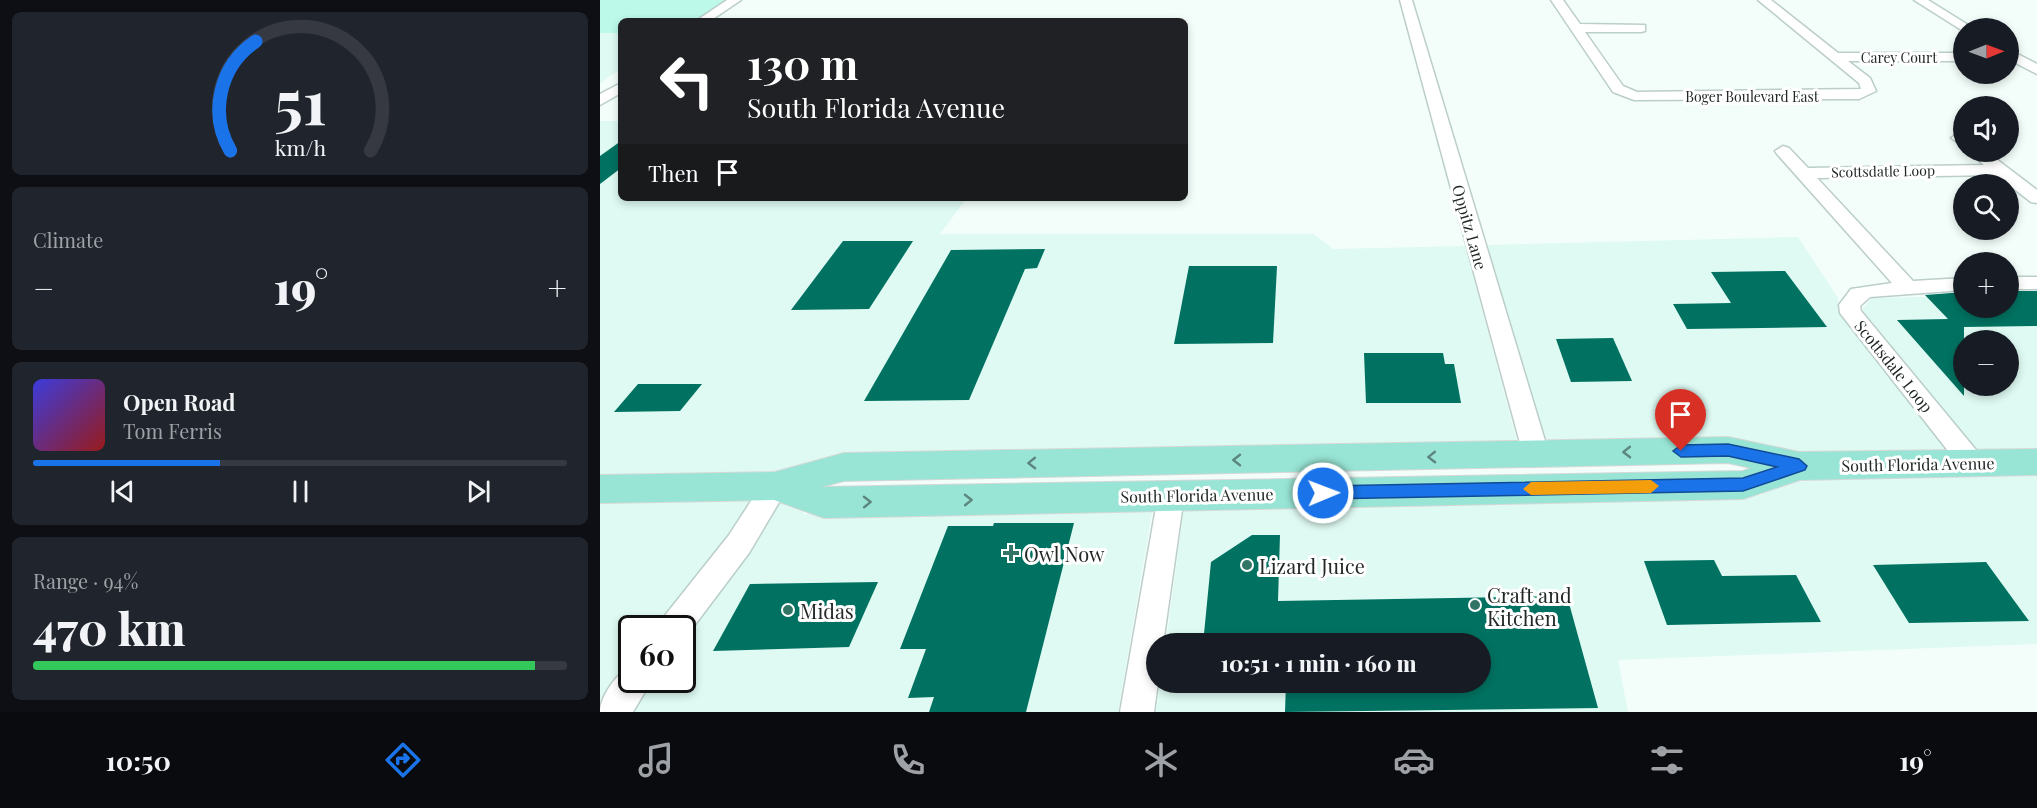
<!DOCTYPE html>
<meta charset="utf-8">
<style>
:root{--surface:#171b24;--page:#20242c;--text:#f1f3f6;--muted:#9ea1a6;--line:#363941;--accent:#1a73e8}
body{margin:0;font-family:"Playfair Display",serif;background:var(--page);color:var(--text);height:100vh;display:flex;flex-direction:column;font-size:22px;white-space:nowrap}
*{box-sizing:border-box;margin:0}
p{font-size:20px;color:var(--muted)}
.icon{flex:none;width:33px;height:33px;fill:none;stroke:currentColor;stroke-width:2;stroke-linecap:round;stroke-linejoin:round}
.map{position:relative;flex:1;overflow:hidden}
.side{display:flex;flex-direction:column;gap:12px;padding:12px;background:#0d0f14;width:600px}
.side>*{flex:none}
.banner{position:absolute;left:18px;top:18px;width:570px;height:183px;border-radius:9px;box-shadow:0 3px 9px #0003;background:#202124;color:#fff;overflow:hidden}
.needle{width:39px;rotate:89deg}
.tools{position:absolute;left:1353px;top:18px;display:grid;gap:12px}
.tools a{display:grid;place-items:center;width:66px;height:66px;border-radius:50%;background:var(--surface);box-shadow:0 3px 9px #0003;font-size:30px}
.speed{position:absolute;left:18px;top:615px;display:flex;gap:12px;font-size:30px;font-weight:700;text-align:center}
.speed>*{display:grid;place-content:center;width:78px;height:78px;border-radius:50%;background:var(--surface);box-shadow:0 3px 9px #0003;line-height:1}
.speed .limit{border:3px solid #111;border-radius:9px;background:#fff;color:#111}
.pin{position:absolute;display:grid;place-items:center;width:51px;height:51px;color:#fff;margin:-62px -26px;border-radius:50% 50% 50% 0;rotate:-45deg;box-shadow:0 0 6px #0007}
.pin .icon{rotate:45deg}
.me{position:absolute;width:66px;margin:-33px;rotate:89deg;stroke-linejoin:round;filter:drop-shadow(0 0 4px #0008)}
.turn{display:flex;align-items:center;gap:21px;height:126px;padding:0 30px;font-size:27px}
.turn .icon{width:78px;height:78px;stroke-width:2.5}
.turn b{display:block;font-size:42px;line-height:51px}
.then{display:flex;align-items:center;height:57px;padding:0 30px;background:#0003;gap:12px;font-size:22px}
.big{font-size:45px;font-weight:800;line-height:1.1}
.side .tile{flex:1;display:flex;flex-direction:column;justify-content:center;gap:9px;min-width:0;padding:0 21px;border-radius:9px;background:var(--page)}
.side .dial{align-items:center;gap:0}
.dial svg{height:156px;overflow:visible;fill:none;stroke:var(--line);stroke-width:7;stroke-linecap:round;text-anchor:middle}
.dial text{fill:var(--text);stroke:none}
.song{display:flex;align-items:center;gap:18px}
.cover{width:72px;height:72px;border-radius:9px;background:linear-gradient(135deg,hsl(240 70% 55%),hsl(0 70% 35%))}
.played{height:6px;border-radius:3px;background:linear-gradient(90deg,var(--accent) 35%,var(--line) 35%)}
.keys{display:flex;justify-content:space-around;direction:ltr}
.heat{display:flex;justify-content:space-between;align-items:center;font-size:33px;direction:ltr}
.charge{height:9px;border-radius:4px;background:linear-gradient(90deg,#34c759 94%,var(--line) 0)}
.trip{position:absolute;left:546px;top:633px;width:345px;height:60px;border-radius:30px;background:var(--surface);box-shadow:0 3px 9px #0003;font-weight:800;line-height:60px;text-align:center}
.tab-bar{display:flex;height:96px;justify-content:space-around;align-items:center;background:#090b0e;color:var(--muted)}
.tab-bar .icon{width:42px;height:42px}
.tab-bar .selected{color:var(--accent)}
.tab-bar b{font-size:27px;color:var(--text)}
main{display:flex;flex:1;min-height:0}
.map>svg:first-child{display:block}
.built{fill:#defaf2;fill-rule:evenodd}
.green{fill:#bcf9e9}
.building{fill:#017261}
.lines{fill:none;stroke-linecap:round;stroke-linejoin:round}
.minor-casing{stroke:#bbcec9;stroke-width:3}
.major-casing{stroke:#d7d8d8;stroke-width:2}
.minor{fill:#fff;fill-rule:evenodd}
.major{fill:#98e5d5;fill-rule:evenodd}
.oneway{stroke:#5c867e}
.route{fill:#1a73e8;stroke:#114b97;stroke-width:1.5}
.slow{fill:#f59e0b}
.poi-dot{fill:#327567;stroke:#fff;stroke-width:2}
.labels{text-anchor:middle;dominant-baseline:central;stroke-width:6;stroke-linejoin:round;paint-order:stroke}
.far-street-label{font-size:14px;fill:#212826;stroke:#fff}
.street-label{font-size:16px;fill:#212826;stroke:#fff}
.near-poi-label{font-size:20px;fill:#212826;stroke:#fff;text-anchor:start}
</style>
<main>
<section class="side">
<div class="tile dial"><svg viewBox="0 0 100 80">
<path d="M14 69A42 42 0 1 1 86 69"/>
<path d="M14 69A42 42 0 0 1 27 13" stroke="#1a73e8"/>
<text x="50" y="56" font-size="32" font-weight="700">51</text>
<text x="50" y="72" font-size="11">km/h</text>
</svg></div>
<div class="tile"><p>Climate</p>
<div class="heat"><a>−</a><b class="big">19°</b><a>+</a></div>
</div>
<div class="tile">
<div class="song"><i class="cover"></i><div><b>Open Road</b><p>Tom Ferris</p></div></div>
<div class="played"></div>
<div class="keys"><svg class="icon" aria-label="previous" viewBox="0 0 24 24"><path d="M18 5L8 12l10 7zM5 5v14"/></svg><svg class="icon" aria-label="pause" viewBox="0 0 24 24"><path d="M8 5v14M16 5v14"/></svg><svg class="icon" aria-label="next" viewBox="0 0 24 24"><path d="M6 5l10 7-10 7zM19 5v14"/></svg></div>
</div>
<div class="tile"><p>Range · 94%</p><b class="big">470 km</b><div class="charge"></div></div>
</section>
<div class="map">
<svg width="1437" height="712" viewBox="0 0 1437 712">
<rect width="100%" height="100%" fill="#f3fefb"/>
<!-- built -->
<g class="built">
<path d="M0,33H21V69L0,83Z"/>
<path d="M0,121H21V198H367L340,234H714L733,249L865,246L918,445L182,475L0,479Z"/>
<path d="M1198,237L1238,298L1239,313L1350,453L1203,455L947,444L886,245Z"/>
<path d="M1437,294V452L1378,453L1264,314L1263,308L1272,298L1363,296L1364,308H1408ZM1364,340H1408V386H1364Z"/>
<path d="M1437,472V644L1018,660L1028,712H556L560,683L880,682V644L566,643L584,507L1163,495L1162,492L1206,477Z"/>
<path d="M152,497L124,544L56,628H32L31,661L0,705V500Z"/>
<path d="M180,502L205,510L203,514L553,507L518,712H33L55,680H82L83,640L155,546Z"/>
</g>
<!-- green -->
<path class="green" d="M0,0H128L95,21H21V33H0Z"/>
<!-- building -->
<g class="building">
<path d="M21,141V168L0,184V156Z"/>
<path d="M243,241H313L269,309L191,310Z"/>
<path d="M445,249L437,268L425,269L369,400L264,401L351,250Z"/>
<path d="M589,266H677L673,343L574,344Z"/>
<path d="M1185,271L1227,327L1087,329L1073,304L1131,303L1111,272Z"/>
<path d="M1408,291H1437V326L1364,327V396L1297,320L1348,319L1325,295L1364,292V308H1408Z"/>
<path d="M1013,338L1032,381L971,382L956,339Z"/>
<path d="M764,353H843L845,364H854L861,403H766Z"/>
<path d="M38,384H102L80,411L14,412Z"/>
<path d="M394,523H474L426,712H329L334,697L308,698L326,649H300L348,526H393Z"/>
<path d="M652,535H680L678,601L967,596L998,708L685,712L686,682H880V644H603L611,562Z"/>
<path d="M1114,560L1122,576L1196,575L1221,622L1067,625L1044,561Z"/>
<path d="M1386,562L1429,621L1309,623L1273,565Z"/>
<path d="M278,582L249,647L113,651L150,584Z"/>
</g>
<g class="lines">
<defs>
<g id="minor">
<path d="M127,0H141L110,21H96Z"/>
<path d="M800,0H812L949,454L945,461L936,464L927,461L923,454Z"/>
<path d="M951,0H963L980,24L1045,25V31L1041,32H985L1023,86L1037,92L1261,89L1259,83L1158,0H1171L1238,53H1364V61H1248L1270,78L1276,91L1259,99L1034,100L1013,92Z"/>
<path d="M1314,0H1328L1373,28L1363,31Z"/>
<path d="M1408,49L1437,64V74L1408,59Z"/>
<path d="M21,83V93L0,105V94Z"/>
<path d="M1359,133L1364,134V146L1351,138Z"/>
<path d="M1183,146L1189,148L1208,168L1384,165L1369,152H1387L1437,190V203L1431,202L1396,175L1217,178L1313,281L1364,278V290L1270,297L1260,306L1261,311L1381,456L1385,463L1381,470L1372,473L1363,470L1240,313L1239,305L1251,289L1292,283L1177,154L1175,151Z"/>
<rect x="1408" y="277" width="29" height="12"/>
<path d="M175,475L184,478L188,486L184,494L149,553L85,638L82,639V628H59L63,618L129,535L166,478Z"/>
<path d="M571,485L580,488L584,496L563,644H556L558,682L554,712H520L558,496L562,488Z"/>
<path d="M32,666V680H52L33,712H0C0,697 17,672 32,666Z"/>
</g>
<path id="major" d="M1128,437L1199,452L1437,449V475L1200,480L1143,499L224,518L174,500L0,503V475L175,472L244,453ZM1128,463L1151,468L1143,471L221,487L244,481Z"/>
</defs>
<!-- minor casing -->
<use href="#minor" class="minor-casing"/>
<!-- major casing -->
<use href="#major" class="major-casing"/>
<!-- minor -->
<use href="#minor" class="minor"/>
<!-- major -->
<use href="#major" class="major"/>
</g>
<!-- one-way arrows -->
<defs><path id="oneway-chevron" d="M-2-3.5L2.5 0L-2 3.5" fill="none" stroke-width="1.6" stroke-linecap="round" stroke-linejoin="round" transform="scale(1.5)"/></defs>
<g class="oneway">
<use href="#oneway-chevron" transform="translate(1027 452) rotate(179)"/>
<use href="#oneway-chevron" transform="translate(832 457) rotate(179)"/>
<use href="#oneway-chevron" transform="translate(637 460) rotate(180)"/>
<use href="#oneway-chevron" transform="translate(432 463) rotate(179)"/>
<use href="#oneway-chevron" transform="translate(368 500) rotate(-1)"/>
<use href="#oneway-chevron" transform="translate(267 502) rotate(-1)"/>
</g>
<!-- route -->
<path class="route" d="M1128,444L1199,459L1207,466L1205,470L1143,491L723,499L717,497L715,493L717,488L723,486L1143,478L1177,467L1128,456L1081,457L1073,451L1081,445Z"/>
<!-- slow -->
<path class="slow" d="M1051,480L1059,486L1051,493L931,495L923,489L931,482Z"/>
<!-- markers -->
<g class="poi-dot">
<path d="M408 544h6v6h6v6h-6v6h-6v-6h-6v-6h6z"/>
<circle cx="647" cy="565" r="6"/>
<circle cx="875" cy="605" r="6"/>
<circle cx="188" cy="610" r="6"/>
</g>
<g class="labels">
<!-- far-street labels -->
<g class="far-street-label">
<text x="1299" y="57">Carey Court</text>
<text x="1152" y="96">Boger Boulevard East</text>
<text transform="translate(1283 171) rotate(-1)">Scottsdatle Loop</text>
</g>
<!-- street labels -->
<g class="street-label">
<text transform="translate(870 227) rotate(74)">Oppitz Lane</text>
<text transform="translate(1294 366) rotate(51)">Scottsdale Loop</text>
<text transform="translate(1318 464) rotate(-1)">South Florida Avenue</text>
<text transform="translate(597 495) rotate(-1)">South Florida Avenue</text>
</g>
<!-- near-poi labels -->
<g class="near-poi-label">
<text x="424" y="553">Owl Now</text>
<text x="659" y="565">Lizard Juice</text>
<text x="887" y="594">Craft and<tspan x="887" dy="23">Kitchen</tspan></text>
<text x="200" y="610">Midas</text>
</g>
</g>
</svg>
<div class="tools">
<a><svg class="needle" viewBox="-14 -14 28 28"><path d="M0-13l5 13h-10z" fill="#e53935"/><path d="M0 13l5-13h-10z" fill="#9ea1a6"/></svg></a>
<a><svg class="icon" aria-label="sound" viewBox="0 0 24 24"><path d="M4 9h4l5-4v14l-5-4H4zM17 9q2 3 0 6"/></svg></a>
<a><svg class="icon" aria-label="search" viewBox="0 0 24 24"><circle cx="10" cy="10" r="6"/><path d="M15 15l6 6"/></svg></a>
<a>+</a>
<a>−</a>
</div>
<div class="speed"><div class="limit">60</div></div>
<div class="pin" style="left:1081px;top:451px;background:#d93025"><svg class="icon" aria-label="arrive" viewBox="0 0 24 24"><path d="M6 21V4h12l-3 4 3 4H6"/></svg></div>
<svg class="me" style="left:723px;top:493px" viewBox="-20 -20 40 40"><circle r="17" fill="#1a73e8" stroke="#fff" stroke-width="3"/><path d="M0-11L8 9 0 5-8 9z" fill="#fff"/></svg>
<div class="trip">10:51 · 1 min · 160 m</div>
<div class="banner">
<div class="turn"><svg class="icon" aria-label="left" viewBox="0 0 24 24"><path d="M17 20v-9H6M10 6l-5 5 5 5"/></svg><div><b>130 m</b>South Florida Avenue</div></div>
<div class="then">Then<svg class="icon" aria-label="arrive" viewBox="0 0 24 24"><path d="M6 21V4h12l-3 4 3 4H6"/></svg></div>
</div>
</div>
</main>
<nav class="tab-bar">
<b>10:50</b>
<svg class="icon selected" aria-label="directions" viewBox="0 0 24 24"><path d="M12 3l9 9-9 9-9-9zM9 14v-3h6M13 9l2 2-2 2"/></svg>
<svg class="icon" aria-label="music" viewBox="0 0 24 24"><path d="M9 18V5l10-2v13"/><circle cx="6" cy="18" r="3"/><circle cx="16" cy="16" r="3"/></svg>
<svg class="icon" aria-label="phone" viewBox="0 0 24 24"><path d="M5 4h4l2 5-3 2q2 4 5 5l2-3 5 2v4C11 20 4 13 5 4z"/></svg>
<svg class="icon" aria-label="climate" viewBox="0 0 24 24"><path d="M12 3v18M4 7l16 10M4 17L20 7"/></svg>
<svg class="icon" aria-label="car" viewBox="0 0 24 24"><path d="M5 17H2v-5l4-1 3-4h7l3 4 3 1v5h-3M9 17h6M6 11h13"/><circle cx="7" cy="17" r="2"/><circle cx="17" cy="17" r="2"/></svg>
<svg class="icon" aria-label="filters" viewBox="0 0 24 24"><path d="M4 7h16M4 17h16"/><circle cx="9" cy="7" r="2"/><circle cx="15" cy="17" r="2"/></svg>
<b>19°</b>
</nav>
